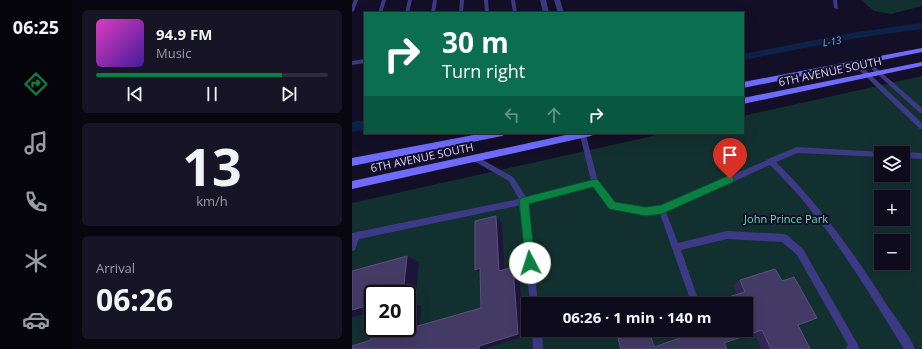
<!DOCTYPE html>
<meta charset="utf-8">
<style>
:root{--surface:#0e0b1c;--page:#171425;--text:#f1f3f6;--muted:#9b9ba3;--line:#2e2b3b;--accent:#0b8043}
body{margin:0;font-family:"Open Sans",sans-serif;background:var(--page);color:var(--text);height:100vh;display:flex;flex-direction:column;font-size:15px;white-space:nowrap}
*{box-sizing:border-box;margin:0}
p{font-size:13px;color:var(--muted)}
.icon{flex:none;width:22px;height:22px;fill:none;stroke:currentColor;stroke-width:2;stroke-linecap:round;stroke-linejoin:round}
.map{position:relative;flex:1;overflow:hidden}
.sheet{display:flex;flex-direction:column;gap:10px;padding:10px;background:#08060f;width:280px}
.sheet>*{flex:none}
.hud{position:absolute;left:12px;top:12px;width:380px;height:122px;border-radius:0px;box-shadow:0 4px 16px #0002,0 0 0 1px var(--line);background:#0b6e4f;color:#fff;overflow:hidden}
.fabs{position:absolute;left:522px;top:146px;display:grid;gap:8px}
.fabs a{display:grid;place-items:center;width:36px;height:36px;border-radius:0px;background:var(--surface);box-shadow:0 4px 16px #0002,0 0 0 1px var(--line);font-size:20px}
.speed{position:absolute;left:12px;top:285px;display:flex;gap:8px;font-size:20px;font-weight:700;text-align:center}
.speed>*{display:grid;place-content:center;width:52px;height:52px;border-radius:50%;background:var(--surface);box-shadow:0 4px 16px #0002,0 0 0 1px var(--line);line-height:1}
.speed .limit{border:2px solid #111;border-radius:6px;background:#fff;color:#111}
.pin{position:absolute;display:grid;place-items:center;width:34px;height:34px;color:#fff;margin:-41px -17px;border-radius:50% 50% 50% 0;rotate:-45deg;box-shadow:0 0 4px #0007}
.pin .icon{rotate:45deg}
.me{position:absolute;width:44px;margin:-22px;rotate:355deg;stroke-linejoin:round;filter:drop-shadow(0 0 3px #0008)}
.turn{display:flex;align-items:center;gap:14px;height:84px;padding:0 12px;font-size:18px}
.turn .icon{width:52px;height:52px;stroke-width:2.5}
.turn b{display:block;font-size:28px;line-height:34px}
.lanes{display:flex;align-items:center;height:38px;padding:0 12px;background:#0003;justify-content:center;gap:20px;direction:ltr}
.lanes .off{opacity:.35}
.big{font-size:30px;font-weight:700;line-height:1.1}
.sheet .card{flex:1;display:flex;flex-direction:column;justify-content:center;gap:6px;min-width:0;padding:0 14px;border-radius:6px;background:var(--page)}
.sheet .dial{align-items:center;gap:0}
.dial b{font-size:52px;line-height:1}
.song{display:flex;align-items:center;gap:12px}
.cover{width:48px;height:48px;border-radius:6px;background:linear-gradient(135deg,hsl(310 70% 55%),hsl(260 70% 35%))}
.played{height:4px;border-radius:2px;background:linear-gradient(90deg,var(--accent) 80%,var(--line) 80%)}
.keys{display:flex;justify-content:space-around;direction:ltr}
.trip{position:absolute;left:169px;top:297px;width:232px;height:40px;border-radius:0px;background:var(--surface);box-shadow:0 4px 16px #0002,0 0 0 1px var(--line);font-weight:700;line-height:40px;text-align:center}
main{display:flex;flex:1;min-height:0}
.tab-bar{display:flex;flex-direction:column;width:72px;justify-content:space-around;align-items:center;background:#06040b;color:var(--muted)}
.tab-bar .icon{width:28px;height:28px}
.tab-bar .current{color:var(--accent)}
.tab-bar b{font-size:18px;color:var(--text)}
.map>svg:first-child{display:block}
.green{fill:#12302f;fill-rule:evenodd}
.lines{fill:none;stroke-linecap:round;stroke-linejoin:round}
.canal{fill:#0c2248;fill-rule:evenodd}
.lane{fill:#3d3a85;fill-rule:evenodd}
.street{fill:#3d3a85;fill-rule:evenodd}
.secondary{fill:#6f6bff;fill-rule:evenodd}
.wall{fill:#312854}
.shaded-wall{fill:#1d163a}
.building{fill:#433a66;stroke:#5a527e}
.route{fill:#0b8043;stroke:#07532c}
.labels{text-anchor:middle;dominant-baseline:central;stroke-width:4;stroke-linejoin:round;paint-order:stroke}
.far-water-label{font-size:10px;font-style:italic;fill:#62b6ff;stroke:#130f26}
.street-label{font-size:11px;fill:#d9d4ff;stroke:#130f26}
.park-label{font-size:11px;fill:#5fe0c0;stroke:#130f26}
</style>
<main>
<nav class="tab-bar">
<b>06:25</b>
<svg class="icon current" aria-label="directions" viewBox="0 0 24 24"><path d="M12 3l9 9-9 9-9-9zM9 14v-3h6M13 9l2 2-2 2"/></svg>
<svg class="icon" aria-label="music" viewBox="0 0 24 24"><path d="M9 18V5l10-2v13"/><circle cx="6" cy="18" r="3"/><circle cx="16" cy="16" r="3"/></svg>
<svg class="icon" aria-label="phone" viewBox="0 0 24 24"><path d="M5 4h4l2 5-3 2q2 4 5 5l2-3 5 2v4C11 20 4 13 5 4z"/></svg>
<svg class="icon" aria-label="climate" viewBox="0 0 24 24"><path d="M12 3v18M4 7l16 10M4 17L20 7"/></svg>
<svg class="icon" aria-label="car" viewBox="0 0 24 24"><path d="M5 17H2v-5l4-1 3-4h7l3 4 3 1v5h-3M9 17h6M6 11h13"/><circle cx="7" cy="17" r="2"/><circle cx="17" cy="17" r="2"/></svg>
</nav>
<section class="sheet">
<div class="card">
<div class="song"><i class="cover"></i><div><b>94.9 FM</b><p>Music</p></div></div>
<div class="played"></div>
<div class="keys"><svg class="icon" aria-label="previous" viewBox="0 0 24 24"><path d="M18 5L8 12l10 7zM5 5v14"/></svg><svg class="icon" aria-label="pause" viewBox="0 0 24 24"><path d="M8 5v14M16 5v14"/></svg><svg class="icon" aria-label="next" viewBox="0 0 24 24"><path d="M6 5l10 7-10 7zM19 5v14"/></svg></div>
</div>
<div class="card dial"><b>13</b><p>km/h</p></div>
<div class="card"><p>Arrival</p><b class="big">06:26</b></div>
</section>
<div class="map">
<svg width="570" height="349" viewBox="0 0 570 349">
<rect width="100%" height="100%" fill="#130f26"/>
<!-- green -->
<g class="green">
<path d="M509,0H570V6L539,14L522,11Z"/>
<path d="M570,76V349H0V203L314,133H391V116ZM529,153H551V175H529ZM529,197H551V219H529ZM529,241H551V263H529ZM21,294H55V328H21ZM176,304H394V330H176Z"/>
</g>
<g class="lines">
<!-- canal -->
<g class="canal">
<path d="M570,23V29L505,38L391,60V54L505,32Z"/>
<path d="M13,120V130L0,132V122Z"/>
</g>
<!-- lane -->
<g class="lane">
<path d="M2,0H6L2,11L0,12V5Z"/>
<path d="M30,0H34L30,13H26Z"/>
<path d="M56,0H60L57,13H53Z"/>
<path d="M81,0H85L83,13H79Z"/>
<path d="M108,0H112L111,13H107Z"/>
<path d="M132,0H136L137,13H133Z"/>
<path d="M159,0H163L165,13H161Z"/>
<path d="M481,0H485L486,9L482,8Z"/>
<path d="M514,59L570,108V113H568L512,62L511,61Z"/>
<path d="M503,61L505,62L570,123V129H568L501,64L500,63Z"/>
<path d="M230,133H233L234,135L246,182L262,203L294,209L309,207L415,160L416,159L445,147L531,152L532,153H529V157L446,153L424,162C467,204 501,252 533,302C542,316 557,334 563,349H552C511,283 474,220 418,165L314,212L326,243L375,231L432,234L435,235L451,249L506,345L507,349H493L496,345L445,255L430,242L375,239L329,250L345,296L344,299L341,300L338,299L337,296L308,214L294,215L257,208L241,186L176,203L186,304H178L169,205L7,239L3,250L0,251V233L167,199L157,181L120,160L119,158L120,156L122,155L161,177L174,197L239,181L228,135Z"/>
<path d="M551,152L570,153V159L551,158V153H549Z"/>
<path d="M180,330H190L191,349H181Z"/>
</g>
<!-- street -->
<g class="street">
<path d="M188,0H194L197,13H191Z"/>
<path d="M202,0H208L212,13H206Z"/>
<path d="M13,59V63L0,65V61Z"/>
</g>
<!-- secondary -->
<g class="secondary">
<path d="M570,48V52L391,88V82Z"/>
<path d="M570,62V66L391,104V98Z"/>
<path d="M132,133H155L150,136L0,166V158Z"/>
<path d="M223,133H244L239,136L0,189V181Z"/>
</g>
</g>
<!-- wall -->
<path class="wall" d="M388,280L446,325L458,349H409L402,333L302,347L340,334L339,330H394L385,294L381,286Z"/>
<!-- shaded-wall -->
<g class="shaded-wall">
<path d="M144,216L150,223L153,276L147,271Z"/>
<path d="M55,256L67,262L63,304L69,306L67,331L55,329V294H51Z"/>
<path d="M161,267L167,272L172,336L135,348V349H127V346Z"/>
<path d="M128,268L131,275L123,270Z"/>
<path d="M21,304V312L0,317V310Z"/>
</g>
<!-- building -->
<g class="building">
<path d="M144,216L147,271L161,267L166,334L127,346V349H0V346L19,340L21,327V328H55V329L129,308L128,268L123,270V221Z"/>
<path d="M55,256L51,294H21V304L0,310V271Z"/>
<path d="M423,269L430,281L442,277L465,318L446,325L458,349H419L410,330L372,343L375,349H269L266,339L293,330H297L302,347L345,332L344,330H394V304H354L393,292L388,280Z"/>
<path d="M58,302L55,327V303Z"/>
</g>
<!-- route -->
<path class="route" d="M378,175L381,177L382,179L381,182L310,214L294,216L257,209L241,187L177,204L183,263L182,267L178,269L174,267L167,201L169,198L243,179L246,180L263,202L294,207L309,205Z"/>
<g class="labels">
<!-- far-water labels -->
<g class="far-water-label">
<text transform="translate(480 41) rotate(-10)">L-13</text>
</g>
<!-- street labels -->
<g class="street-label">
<text transform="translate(478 71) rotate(-12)">6TH AVENUE SOUTH</text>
<text transform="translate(70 157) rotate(-12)">6TH AVENUE SOUTH</text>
</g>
<!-- park labels -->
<g class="park-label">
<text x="434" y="218">John Prince Park</text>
</g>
</g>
</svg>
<div class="fabs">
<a><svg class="icon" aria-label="layers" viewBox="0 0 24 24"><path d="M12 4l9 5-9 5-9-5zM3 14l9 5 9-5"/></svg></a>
<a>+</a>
<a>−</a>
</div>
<div class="speed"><div class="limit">20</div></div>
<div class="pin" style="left:378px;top:179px;background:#d93025"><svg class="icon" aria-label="arrive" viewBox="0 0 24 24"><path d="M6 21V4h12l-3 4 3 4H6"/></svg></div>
<svg class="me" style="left:178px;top:263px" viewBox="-20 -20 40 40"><circle r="19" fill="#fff"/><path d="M0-13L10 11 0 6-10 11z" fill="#0b8043"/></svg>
<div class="trip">06:26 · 1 min · 140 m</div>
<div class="hud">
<div class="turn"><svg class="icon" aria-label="right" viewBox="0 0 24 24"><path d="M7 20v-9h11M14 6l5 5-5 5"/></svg><div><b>30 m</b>Turn right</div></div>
<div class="lanes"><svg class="icon off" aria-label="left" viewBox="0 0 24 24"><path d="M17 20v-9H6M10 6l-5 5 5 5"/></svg><svg class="icon off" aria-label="ahead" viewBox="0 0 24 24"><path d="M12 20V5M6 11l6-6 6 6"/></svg><svg class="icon" aria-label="right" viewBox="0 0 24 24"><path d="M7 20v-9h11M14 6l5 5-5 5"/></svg></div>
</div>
</div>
</main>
